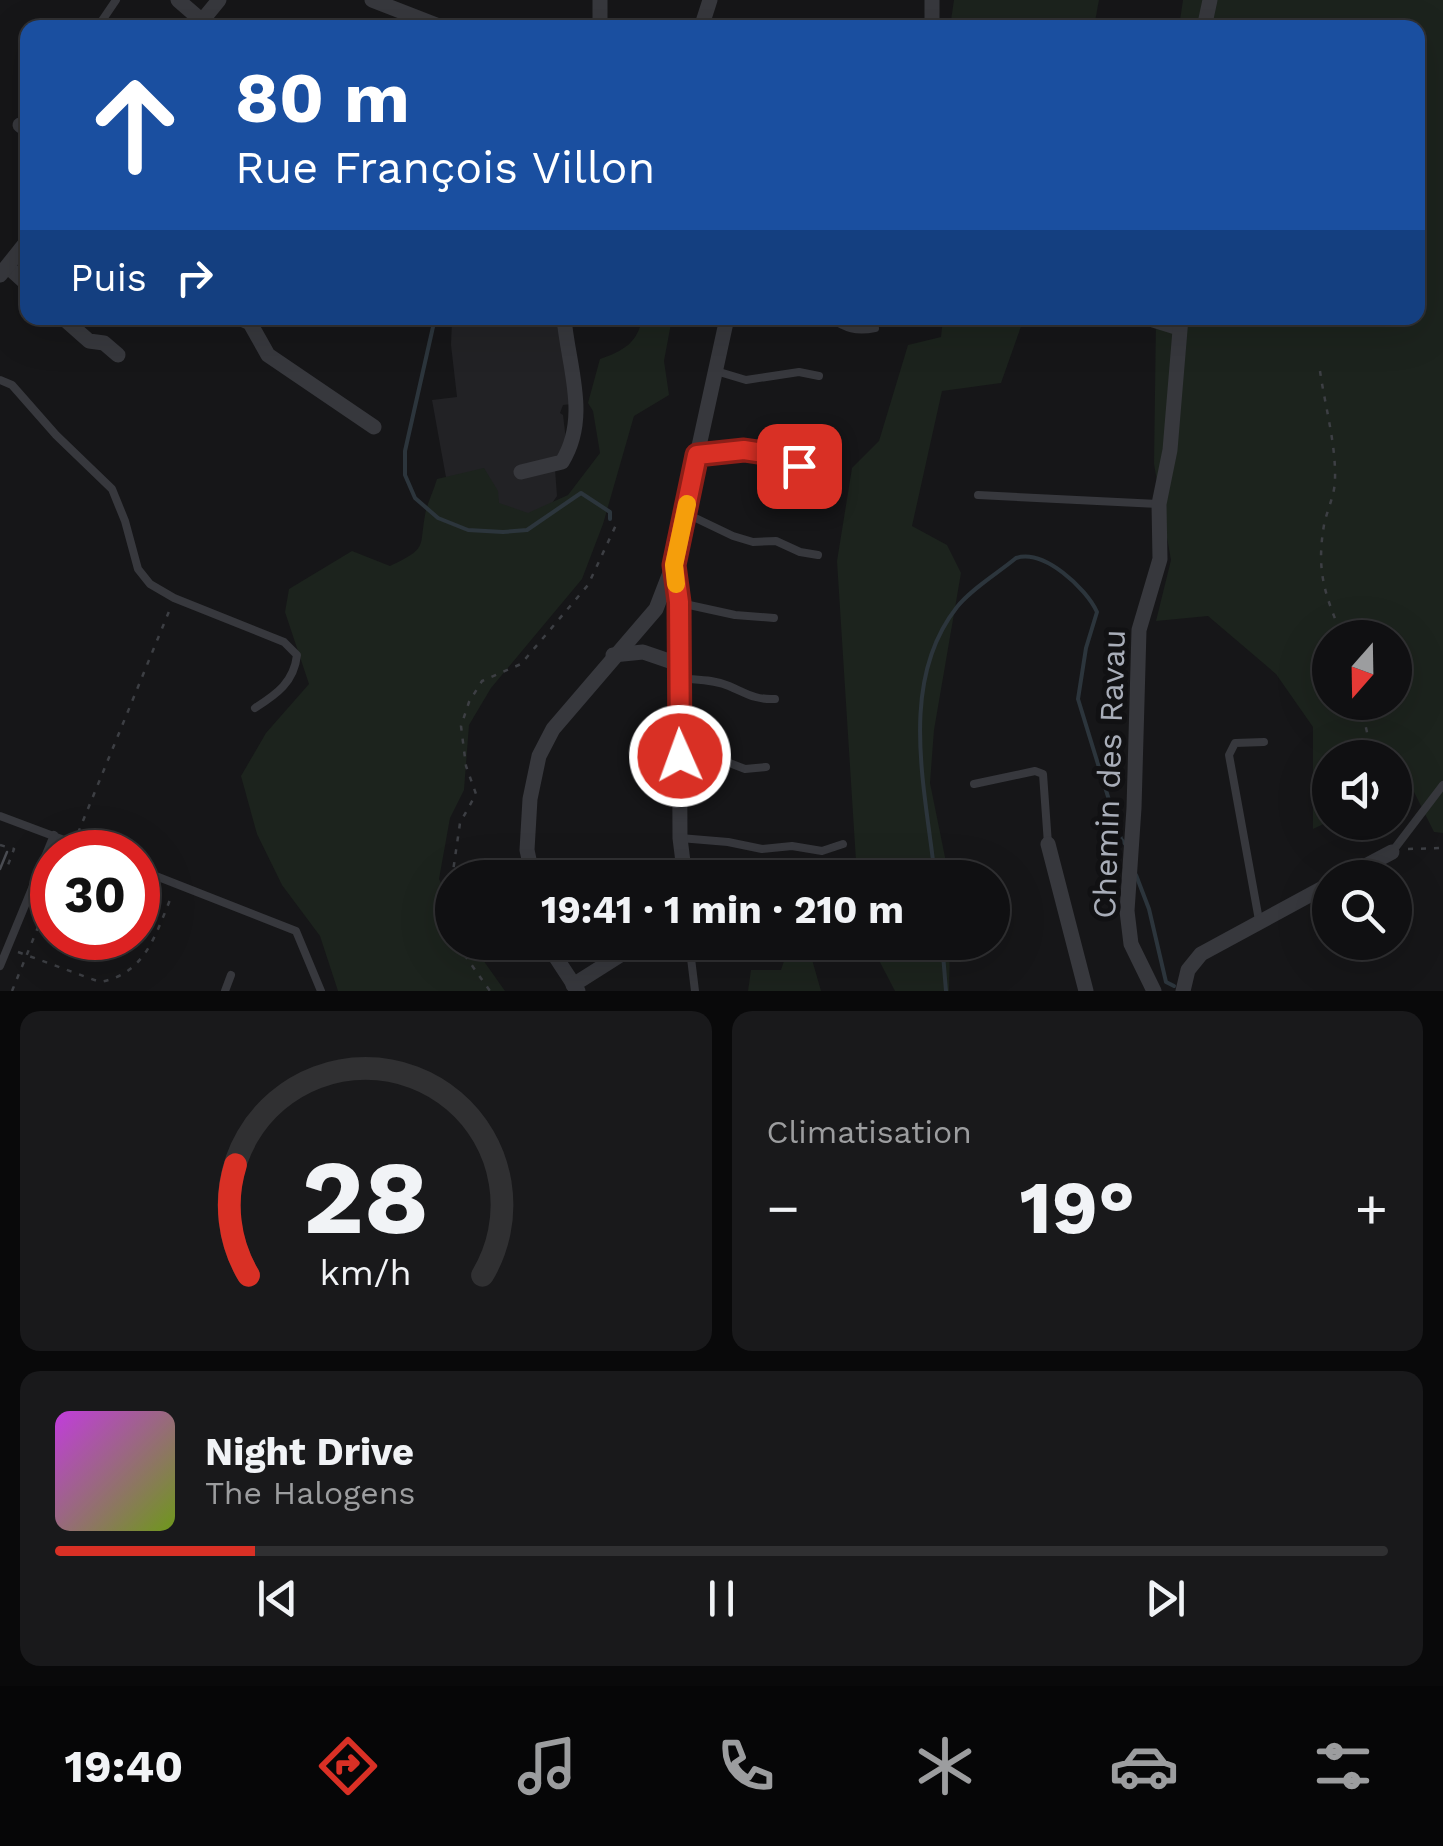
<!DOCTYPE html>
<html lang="fr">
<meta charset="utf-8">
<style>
:root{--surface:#101012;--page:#19191b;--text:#f1f3f6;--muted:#9c9d9f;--line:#303032;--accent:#d93025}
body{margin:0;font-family:"Work Sans",sans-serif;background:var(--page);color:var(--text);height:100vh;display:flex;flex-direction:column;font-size:38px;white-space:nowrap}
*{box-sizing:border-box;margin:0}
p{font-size:32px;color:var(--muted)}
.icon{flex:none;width:55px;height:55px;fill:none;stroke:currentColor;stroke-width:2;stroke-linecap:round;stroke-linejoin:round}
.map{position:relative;height:991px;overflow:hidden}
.sheet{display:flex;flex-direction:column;gap:20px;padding:20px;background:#09090a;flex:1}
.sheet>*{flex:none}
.guide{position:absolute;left:20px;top:20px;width:1405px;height:305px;border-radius:20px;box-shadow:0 10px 40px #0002,0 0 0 2px var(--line);background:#1a4fa0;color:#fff;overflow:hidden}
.needle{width:65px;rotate:200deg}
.buttons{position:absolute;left:1312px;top:620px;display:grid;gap:20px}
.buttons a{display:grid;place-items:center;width:100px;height:100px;border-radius:50%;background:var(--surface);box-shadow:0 10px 40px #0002,0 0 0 2px var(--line);font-size:50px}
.speed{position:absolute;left:30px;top:830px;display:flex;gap:20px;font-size:50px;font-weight:700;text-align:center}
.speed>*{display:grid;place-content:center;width:130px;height:130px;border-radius:50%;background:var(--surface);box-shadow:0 10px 40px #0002,0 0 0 2px var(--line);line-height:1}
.speed .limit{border:15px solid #d22;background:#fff;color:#111}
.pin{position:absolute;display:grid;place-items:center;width:85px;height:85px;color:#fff;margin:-42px;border-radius:20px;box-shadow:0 5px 15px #0006}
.me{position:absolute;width:110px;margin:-55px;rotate:358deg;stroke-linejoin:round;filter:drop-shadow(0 0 8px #0008)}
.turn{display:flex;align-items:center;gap:35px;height:210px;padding:0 50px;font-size:45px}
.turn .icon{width:130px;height:130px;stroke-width:2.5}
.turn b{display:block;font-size:70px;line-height:85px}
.then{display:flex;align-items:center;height:95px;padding:0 50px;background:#0003;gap:20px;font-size:38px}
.big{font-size:75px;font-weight:700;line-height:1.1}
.sheet .tile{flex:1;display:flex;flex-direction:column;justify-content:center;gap:15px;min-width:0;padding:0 35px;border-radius:20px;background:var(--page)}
.sheet .dial{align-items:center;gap:0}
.dial svg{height:260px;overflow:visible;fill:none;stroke:var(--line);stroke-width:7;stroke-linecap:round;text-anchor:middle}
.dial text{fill:var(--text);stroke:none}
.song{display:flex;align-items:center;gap:30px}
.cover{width:120px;height:120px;border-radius:15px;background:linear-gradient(135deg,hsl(290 70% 55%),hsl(80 70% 35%))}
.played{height:10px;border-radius:5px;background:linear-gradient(90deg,var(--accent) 15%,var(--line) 15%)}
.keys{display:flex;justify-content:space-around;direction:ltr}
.heat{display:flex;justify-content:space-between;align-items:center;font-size:55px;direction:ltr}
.sheet .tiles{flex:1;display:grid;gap:20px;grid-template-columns:1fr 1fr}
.tile:last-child{grid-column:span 2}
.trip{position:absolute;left:435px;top:860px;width:575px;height:100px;border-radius:50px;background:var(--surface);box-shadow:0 10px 40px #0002,0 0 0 2px var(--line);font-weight:700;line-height:100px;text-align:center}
.menu{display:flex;height:160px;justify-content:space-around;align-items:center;background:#060607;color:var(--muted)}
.menu .icon{width:70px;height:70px}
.menu .current{color:var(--accent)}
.menu b{font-size:45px;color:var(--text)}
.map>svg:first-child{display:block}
.built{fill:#222225}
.green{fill:#1c231d;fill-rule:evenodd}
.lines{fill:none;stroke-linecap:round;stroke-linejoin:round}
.stream{stroke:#2c353c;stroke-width:4}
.path{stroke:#3d3f44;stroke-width:2.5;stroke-dasharray:5 8;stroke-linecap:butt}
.service{stroke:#37383d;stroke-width:8}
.minor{stroke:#37383d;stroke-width:15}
.tram{stroke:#4a4c52;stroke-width:2.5}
.route-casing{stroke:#8d1f18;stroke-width:25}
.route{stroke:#d93025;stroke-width:18}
.slow{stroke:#f59e0b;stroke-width:18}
.labels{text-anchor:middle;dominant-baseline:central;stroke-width:10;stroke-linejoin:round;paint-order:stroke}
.street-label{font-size:32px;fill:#a8adb8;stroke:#111113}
</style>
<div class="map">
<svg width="1443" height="991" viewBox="0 0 1443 991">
<rect width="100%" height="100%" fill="#161618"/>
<!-- built -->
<path class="built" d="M548,318L558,323L572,404L563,405L560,413L563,415L566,440L555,469L557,496L542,518L453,516L432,400L457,397L451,345L452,319Z"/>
<!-- green -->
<g class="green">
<path d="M954,0H1099L1094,27H950Z"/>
<path d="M1183,0H1443V833L1434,832L1413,790L1395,795V758H1330V821L1313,829V727L1276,674L1208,616L1156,621L1171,560L1154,464L1156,318H1418V28L1179,27ZM1330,638H1395V702H1330Z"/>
<path d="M642,318H672L664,361L669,395L634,416L603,524L582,579L491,688L469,725L464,790L450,818L439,879L452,905V942L471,943L505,991H338L320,936L282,885L257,834L241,776L266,733L309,684L285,612L289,589L352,551L390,566C430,547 418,548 426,510C429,500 434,489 437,479L484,468L498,491L499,503L528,513L568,495L600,453L593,411L588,403L600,359C623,351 638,343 642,318Z"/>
<path d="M943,318H1024L1001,383L942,391L912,526L947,545L961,573L934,730L930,783L949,877H857L837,561L852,468L879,441L908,345L941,337Z"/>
<path d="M870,943H950L949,991H895Z"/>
<path d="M801,951L811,956L821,991H748L751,970H781L787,952Z"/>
</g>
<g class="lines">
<!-- stream -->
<g class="stream">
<path d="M435,318L405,451V475L415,498L438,518L468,530L503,532L527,530L581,493L610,512V519"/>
<path d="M1136,875L1149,909L1166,982L1174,986"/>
<path d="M935,878C926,790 897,683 957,607C971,589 998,573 1016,558C1044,549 1086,588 1097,612L1086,648L1078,699L1121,839L1126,845"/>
<path d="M942,942L946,991"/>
</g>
<!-- path -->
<g class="path">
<path d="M1320,371C1325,406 1336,444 1335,479C1335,495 1327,510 1324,525C1316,572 1325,595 1343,638"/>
<path d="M1360,702L1373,758"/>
<path d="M78,833L170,609"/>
<path d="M0,845L14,849L8,865"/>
<path d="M1408,849L1443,848"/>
<path d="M452,918L448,906L460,823L476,794L466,766L461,726L469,702L482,681L521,664L588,585L616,525"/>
<path d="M461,942L466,957L490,991"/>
<path d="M18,952L100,982C146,974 156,933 172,895"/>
<path d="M12,991L52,893"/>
</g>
<!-- service -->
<g class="service">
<path d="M97,28L116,0"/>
<path d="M830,318C846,328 856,332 875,328"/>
<path d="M716,371L746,380L799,372L819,376"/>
<path d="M0,380L12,385L56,435L112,489L125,521L138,569L150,584L174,598L284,642L297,655C294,682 277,694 255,708"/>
<path d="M697,455L745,450L764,453L799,466"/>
<path d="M978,495L1158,504"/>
<path d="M685,513L733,536L753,542L776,541L800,552L818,555"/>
<path d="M680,603L735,615L774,618"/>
<path d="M679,678C695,680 713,679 729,686C746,693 755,700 775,699"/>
<path d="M680,756L714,757L745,769L766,767"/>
<path d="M974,784L1035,771L1043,774L1048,844"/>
<path d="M0,816L96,852"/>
<path d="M680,838L728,842L762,849L792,846L822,851L843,844"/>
<path d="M1392,852L1443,785"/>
<path d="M138,869L296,931L321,991"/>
<path d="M1259,920L1229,755L1235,743L1264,742"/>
<path d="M689,942L695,991"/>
<path d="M0,966L54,835"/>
<path d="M225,991L231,975"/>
</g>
<!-- minor -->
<g class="minor">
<path d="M178,0L201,20"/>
<path d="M372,0L444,28"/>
<path d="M196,28L219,0"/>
<path d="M600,28V0"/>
<path d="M701,28L710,0"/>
<path d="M932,28V0"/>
<path d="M1204,28L1210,0"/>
<path d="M20,125L28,131"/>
<path d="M8,267L28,285"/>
<path d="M0,275L28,240"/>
<path d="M63,318L89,341L104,343L118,355"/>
<path d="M239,318L250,323L268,355L374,427"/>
<path d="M1147,318L1179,328"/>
<path d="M521,472L562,462C590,417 568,366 564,318"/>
<path d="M674,567L679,602L680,838L685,878"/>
<path d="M613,655L643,652L678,664"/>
<path d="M1048,844L1086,991"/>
<path d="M533,878L527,850L530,799L539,756L553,729L656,609L673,565L727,318"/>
<path d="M1343,878L1392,852"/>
<path d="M551,942L555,956L578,991"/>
<path d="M573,985L641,942"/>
<path d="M1154,991L1131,944L1127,911L1134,808L1139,630L1160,559L1159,504L1170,450L1181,318"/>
<path d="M1183,991L1188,970L1201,954L1330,884"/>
</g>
<!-- tram -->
<path class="tram" d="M0,869L7,852"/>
</g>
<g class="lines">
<defs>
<path id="route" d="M680,756L679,602L674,565L697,455L744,450L764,453L799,466"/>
</defs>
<!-- route casing -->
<use href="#route" class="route-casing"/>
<!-- route -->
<use href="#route" class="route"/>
<!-- slow -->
<path class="slow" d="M676,584L674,565L687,504"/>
</g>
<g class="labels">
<!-- street labels -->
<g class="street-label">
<text transform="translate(1109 774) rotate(-88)">Chemin des Ravau</text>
</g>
</g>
</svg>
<div class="buttons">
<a><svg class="needle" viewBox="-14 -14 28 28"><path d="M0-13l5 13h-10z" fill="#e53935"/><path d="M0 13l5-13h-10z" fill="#9c9d9f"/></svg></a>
<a><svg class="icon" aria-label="sound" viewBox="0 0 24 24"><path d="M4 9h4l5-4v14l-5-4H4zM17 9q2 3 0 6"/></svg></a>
<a><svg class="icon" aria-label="search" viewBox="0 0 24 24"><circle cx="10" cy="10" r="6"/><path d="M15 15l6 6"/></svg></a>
</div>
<div class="speed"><div class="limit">30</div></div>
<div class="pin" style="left:799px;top:466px;background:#d93025"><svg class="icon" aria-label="arrive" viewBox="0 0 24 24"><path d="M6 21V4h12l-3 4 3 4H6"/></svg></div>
<svg class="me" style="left:680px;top:756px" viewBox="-20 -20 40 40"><circle r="17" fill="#d93025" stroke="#fff" stroke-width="3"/><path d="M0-11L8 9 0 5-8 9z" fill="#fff"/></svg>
<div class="trip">19:41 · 1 min · 210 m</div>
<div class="guide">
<div class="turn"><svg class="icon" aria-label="ahead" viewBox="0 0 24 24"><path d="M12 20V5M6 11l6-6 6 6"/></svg><div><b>80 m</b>Rue François Villon</div></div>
<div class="then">Puis<svg class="icon" aria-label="right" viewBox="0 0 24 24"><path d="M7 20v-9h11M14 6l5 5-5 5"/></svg></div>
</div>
</div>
<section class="sheet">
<div class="tiles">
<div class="tile dial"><svg viewBox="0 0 100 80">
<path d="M14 69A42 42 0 1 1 86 69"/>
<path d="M14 69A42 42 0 0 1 10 35" stroke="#d93025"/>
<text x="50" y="56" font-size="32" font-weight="700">28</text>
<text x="50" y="72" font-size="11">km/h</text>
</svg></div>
<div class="tile"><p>Climatisation</p>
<div class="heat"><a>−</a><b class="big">19°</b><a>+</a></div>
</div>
<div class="tile">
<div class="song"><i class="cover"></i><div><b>Night Drive</b><p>The Halogens</p></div></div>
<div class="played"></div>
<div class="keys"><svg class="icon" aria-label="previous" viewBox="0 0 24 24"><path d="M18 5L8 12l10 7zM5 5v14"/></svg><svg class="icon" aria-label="pause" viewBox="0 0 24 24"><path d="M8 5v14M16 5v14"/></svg><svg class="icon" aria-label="next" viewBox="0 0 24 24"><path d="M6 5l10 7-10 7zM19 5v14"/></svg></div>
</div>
</div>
</section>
<nav class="menu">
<b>19:40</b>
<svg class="icon current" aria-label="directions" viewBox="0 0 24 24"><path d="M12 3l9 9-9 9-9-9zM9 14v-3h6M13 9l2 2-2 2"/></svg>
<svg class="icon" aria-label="music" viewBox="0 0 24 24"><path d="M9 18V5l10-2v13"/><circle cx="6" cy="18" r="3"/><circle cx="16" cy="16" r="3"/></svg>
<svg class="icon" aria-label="phone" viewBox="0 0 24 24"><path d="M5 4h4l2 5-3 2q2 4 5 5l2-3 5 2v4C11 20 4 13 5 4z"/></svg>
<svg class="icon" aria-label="climate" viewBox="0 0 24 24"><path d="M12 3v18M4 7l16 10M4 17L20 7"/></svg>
<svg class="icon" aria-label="car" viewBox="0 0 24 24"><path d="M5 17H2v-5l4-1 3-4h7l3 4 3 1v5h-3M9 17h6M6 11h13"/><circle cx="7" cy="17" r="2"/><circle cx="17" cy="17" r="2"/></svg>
<svg class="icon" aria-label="filters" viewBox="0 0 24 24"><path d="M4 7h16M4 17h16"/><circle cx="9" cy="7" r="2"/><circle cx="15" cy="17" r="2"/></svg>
</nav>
